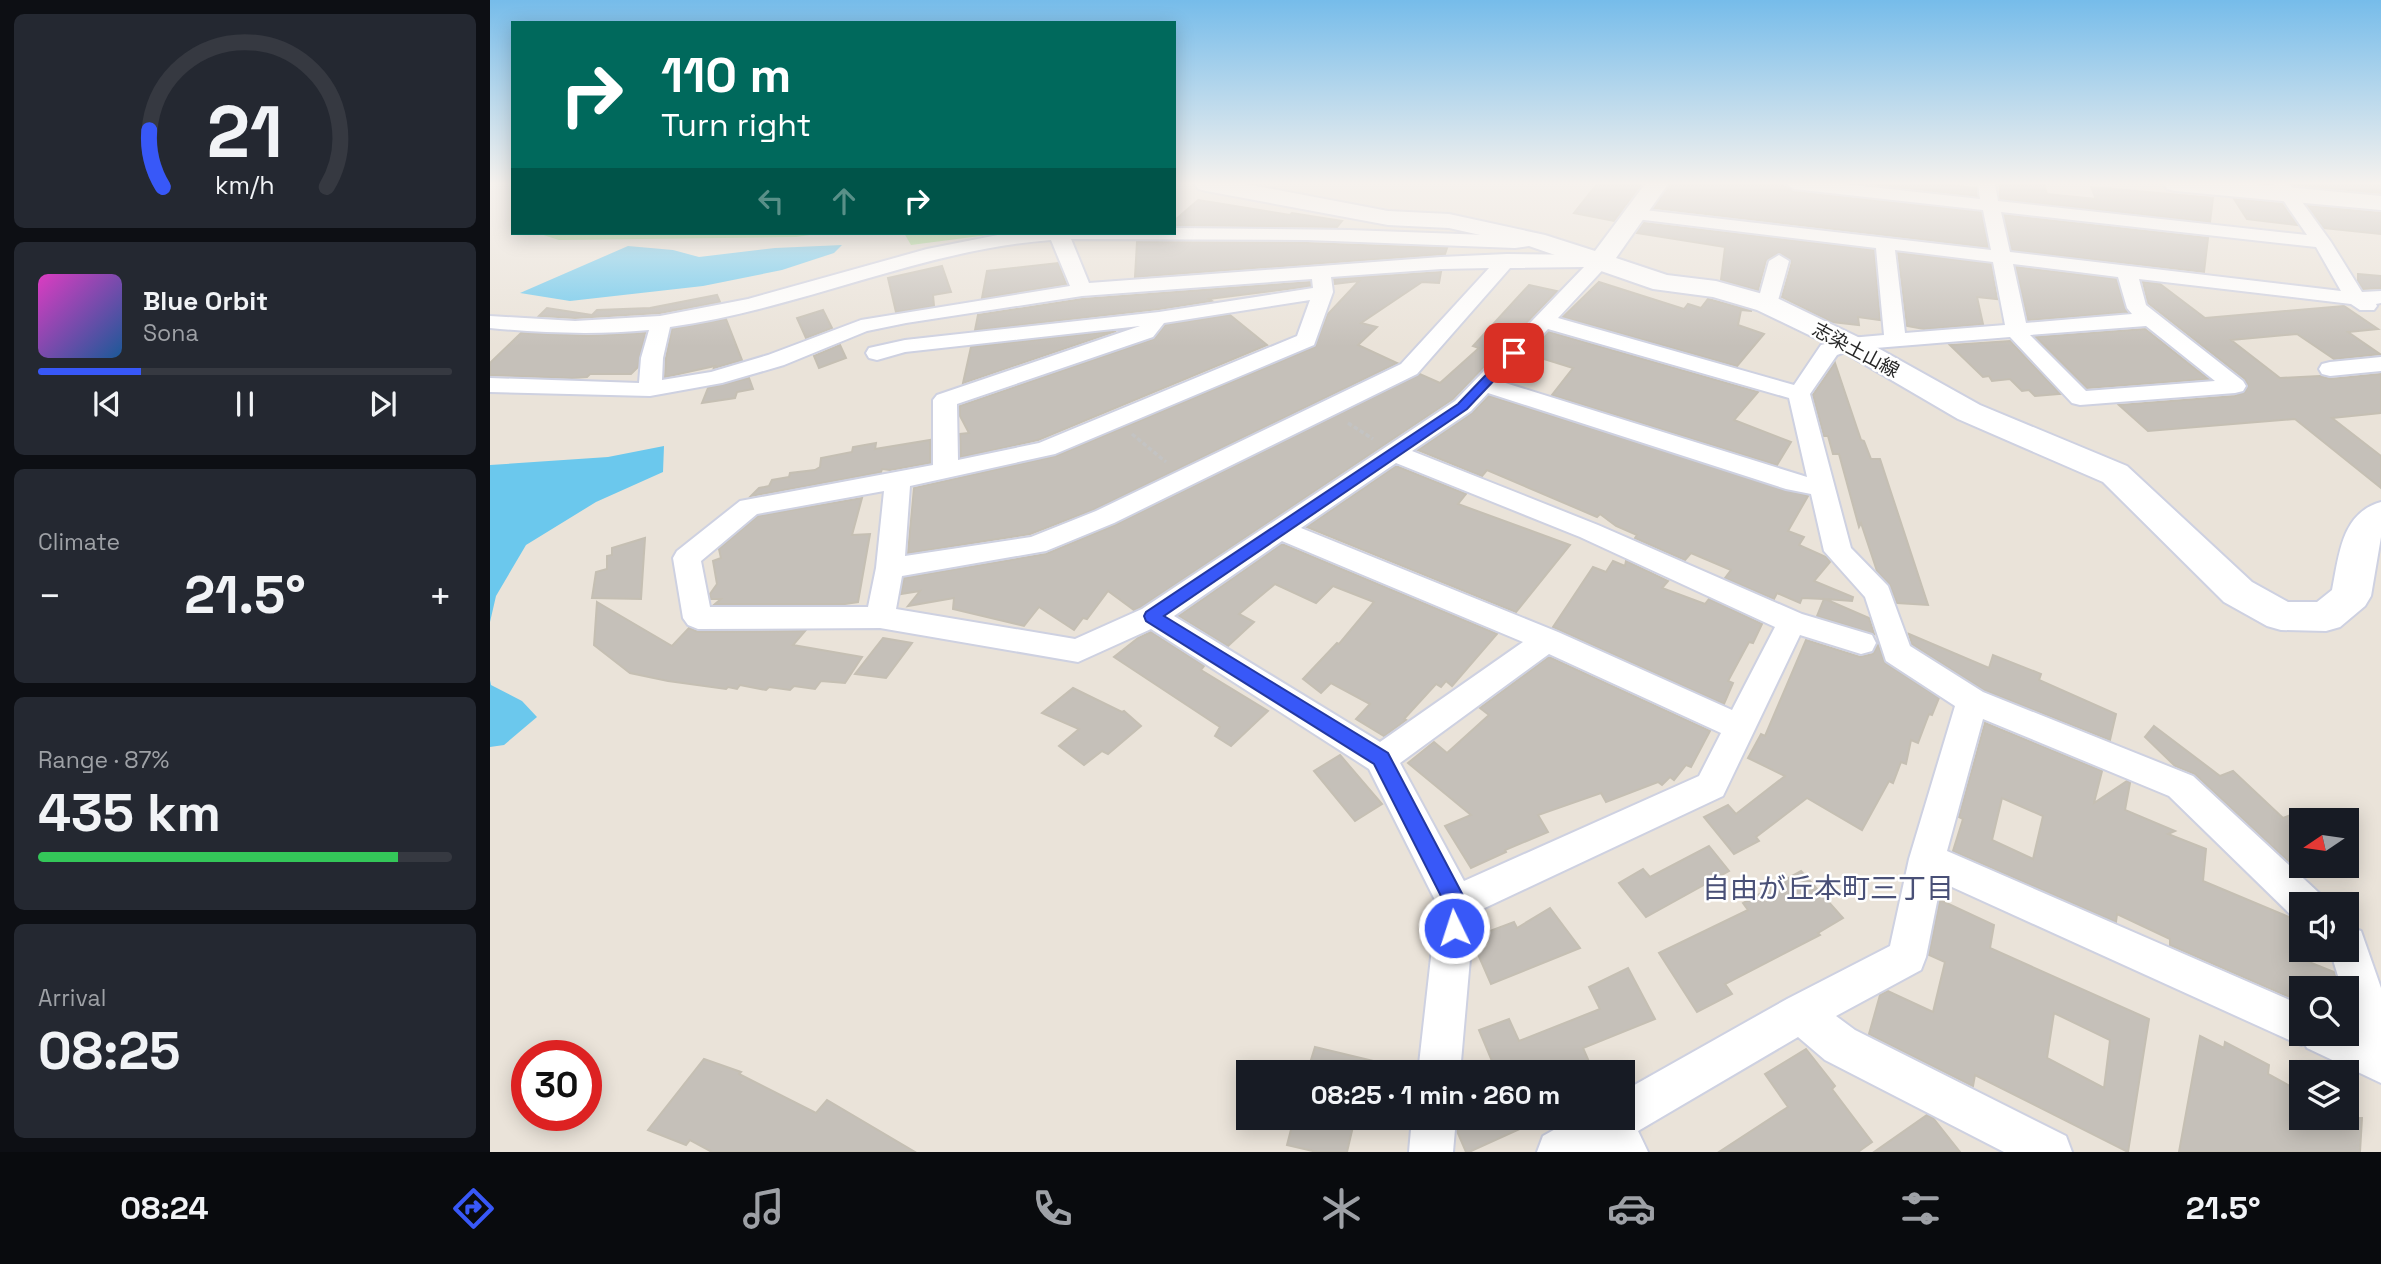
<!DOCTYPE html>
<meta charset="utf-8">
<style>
:root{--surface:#171b24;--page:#242831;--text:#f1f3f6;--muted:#9ea1a6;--line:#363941;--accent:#3858f8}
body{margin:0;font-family:"Space Grotesk","Noto Sans JP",sans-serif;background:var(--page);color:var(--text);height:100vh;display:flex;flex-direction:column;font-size:26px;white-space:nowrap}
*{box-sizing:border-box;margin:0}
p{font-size:23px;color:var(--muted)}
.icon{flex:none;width:38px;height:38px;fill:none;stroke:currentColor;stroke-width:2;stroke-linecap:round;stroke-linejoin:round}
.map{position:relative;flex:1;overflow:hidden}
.drawer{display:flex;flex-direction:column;gap:14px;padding:14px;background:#0d0f14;width:490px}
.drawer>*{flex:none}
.top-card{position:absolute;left:21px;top:21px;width:665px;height:214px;border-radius:0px;box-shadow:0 4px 18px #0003;background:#00695c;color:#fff;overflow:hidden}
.needle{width:46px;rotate:257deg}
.controls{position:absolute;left:1799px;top:808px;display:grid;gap:14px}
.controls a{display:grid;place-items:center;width:70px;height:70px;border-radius:0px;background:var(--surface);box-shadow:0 4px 18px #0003;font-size:35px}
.speed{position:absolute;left:21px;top:1040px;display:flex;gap:14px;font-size:35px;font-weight:700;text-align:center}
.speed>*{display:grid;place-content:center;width:91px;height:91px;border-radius:50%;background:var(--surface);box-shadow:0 4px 18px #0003;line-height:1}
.speed .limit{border:10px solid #d22;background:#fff;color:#111}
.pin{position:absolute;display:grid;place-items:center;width:60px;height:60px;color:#fff;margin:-30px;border-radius:14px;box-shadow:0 4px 10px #0006}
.me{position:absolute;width:77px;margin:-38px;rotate:356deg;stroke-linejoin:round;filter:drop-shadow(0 0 5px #0008)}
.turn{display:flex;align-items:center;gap:24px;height:147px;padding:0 35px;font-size:32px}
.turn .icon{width:91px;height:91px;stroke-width:2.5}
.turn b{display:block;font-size:49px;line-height:60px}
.lanes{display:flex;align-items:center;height:66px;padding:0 35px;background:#0003;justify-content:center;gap:35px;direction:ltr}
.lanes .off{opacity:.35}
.big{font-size:52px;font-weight:700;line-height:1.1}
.drawer .widget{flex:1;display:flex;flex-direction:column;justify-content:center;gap:10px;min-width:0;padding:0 24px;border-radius:10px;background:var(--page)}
.drawer .dial{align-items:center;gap:0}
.dial svg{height:182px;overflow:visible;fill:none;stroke:var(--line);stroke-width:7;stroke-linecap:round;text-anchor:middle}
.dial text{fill:var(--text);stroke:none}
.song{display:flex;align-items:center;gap:21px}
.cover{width:84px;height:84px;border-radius:10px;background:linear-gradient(135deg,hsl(310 70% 55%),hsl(210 70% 35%))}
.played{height:7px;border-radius:4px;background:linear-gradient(90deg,var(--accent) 25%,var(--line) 25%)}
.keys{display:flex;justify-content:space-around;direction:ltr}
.heat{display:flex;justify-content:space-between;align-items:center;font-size:38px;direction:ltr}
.charge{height:10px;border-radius:5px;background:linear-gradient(90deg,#34c759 87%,var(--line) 0)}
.trip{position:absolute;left:746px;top:1060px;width:399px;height:70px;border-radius:0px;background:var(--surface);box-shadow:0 4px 18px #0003;font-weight:700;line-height:70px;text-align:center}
.dock{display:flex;height:112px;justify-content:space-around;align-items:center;background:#090b0e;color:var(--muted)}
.dock .icon{width:49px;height:49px}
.dock .current{color:var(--accent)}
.dock b{font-size:32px;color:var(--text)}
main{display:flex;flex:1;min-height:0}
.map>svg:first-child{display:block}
.green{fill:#ade195}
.water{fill:#6bc8ed}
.building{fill:#c5c0b9;stroke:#c5bfb3;stroke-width:2;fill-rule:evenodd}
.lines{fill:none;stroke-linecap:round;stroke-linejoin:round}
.street-casing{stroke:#ced1e1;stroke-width:4}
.secondary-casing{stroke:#ced1e1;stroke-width:4}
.path{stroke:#c3c3c3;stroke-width:3.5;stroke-dasharray:4.5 2.5;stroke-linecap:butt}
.street{fill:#fff;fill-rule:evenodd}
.secondary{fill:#fff;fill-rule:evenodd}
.route{fill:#3858f8;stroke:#2439a1;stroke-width:2}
.labels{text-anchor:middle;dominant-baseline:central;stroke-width:5;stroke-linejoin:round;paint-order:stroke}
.far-street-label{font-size:19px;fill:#282828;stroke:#fff}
.near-neighbourhood-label{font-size:28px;fill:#495077;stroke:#fff}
</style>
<main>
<section class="drawer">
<div class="widget dial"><svg viewBox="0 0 100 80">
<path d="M14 69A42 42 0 1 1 86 69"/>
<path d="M14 69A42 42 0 0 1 8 44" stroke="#3858f8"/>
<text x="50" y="56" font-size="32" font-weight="700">21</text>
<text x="50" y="72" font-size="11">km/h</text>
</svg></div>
<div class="widget">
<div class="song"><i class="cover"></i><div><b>Blue Orbit</b><p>Sona</p></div></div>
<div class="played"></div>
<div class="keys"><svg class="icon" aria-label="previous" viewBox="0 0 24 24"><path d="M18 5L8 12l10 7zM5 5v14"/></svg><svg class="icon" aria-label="pause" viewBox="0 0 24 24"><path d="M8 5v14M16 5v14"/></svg><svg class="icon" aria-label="next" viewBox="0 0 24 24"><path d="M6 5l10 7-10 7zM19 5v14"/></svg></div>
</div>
<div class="widget"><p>Climate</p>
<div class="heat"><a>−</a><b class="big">21.5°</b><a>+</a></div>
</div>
<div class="widget"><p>Range · 87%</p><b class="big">435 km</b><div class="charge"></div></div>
<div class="widget"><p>Arrival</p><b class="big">08:25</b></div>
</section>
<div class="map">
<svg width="1891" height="1152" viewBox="0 0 1891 1152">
<rect width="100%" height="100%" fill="#eae3d9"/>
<!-- green -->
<g class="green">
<path d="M47,233H334L306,237L69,240Z"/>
<path d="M414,233H513L421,245Z"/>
</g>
<!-- water -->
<g class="water">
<path d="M352,245L344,253L292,270L213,286L80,301L30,293L138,246L183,250L209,257L285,248Z"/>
<path d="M174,446L173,472L106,502L36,545L6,596L0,622V465L118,457Z"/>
<path d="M0,680L1,685L32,701L47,717L14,745L0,747Z"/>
</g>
<!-- building -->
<g class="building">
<path d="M1107,184H1151L1124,221L1084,213Z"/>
<path d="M1180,184H1293L1304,192L1491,212L1498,247L1164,208Z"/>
<path d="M1381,184H1451L1486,188L1487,196Z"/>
<path d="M1510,184H1554L1557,194L1606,199L1601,187L1723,198L1720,222L1510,199Z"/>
<path d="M1802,184H1891V193L1803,185Z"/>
<path d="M1744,199L1792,204L1807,225L1757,219Z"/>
<path d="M708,200L800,215L802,213L852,221L847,227L684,225V221Z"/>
<path d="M1818,206L1891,213V234L1834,228Z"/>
<path d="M1514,215L1718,238L1714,272L1522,250Z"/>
<path d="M1154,223L1384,250L1390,320L1368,317L1369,325L1342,322L1292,297L1302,262L1290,253L1276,260L1268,290L1231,280L1235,247L1147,233Z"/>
<path d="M647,242L817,243L957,248L955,254L645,277Z"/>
<path d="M1408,253L1501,264L1507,299L1487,297L1493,324L1434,329L1417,326Z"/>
<path d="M568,263L576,284L492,298L497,271Z"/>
<path d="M452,266L461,292L443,295L444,306L406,312L398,278Z"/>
<path d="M1526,267L1626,279L1637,312L1538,320Z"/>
<path d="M951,272L949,283L932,282L871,323L887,327L868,345L907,363L605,509L540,534L418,553L424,488L566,456L825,347L838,314L869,281L845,284L844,279Z"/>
<path d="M1868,274L1891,276V288L1873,289L1868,281Z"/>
<path d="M820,282V286L719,299L722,301L669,309L485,330L488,315L592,299Z"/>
<path d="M1109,282L1194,309L1198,304L1211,308L1218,299L1262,311L1251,310L1248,325L1274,334L1247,366L1073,317Z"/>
<path d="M1653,282L1670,284L1715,318L1854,306L1888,329L1858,332L1890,354L1844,359L1807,334L1741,340L1790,378L1830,376L1840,379L1891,374V413L1842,418L1891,456V488L1805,419L1658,431L1629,405L1745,396L1755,392L1758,385L1755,379L1658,303Z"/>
<path d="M1039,285L1067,291L963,399L651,607L644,610L618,591L597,619L593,618L584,630L549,607L534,626L463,609L464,598L418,606L430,591L411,594L414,578L556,554L625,525L930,374L950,383L989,348L983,346Z"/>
<path d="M227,295L230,302L170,313L85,318L49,316L57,308L102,315L107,310L160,308Z"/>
<path d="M333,310L342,328L316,338L307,318Z"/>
<path d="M740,315L777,345L548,440L471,457L470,434L479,433L470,416V406L664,339L675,325Z"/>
<path d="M236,319L252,360L224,368L225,366L175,377L176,358L182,329Z"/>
<path d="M1655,329L1718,379L1597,388L1546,337Z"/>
<path d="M626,331L473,383L481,347Z"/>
<path d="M1059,332L1268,392L1244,420L1301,442L1287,465L1062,395L1083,368L1038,354Z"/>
<path d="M31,333L99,336L155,333L148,367L141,374H100L97,377L82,378L0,375V363Z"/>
<path d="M1520,341L1570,394L1545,396L1539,390L1532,391L1520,379L1502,381L1499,376L1493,377L1460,345Z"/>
<path d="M350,345L356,358L329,368L324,356Z"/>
<path d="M1345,363L1371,440L1374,441L1381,459H1390L1438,605L1407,603L1400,585L1387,571L1371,523L1369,527L1349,454H1343L1338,436H1334L1323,395Z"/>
<path d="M259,378L263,389L247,392L245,398L212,403L218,388Z"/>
<path d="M999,396L1318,496L1298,531L1314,537L1309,545L1336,557L1340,562L1324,581L1363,597L1362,601L1335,599L1379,618L1384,634L1327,616L1334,599L1312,598L1310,603L1287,593L1284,599L1235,578L1241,570L1201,553L1195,560L1145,538L1147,535L1126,526L1110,514L1107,517L997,470L992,476L928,450L982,413Z"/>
<path d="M440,440V463L400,470L392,469L391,472L261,496L269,488L279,486L282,480L299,477L300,473L325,470L330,467L331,458L362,452L363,447L386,443L385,449Z"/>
<path d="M906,466L976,494L968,504L1080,545L1026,612L817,527Z"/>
<path d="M372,498L362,535L380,534L368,602L355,604H225L231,599H221L220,594L227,584L223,561L231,558L229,549L268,516Z"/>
<path d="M155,538L151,599L102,598L106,572L117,569V556L122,555V548Z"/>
<path d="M792,544L1007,634L962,686L956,681L951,687L946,684L914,719L916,720L894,736L866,719L880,704L841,683L831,693L813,679L847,643L849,644L884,602L843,586L826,603L785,584L749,614L764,622L738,646L689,616Z"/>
<path d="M1123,561L1135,566L1136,561L1178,581L1172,588L1215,604L1219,599L1272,624L1263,643L1259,642L1238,681L1243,683L1234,704L1063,627L1103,567L1116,572Z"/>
<path d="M107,602L182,646L199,628L208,632L315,631L303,645L372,657L355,683L331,681L325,689L304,686L300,690L279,687L276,690L250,685L247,689L238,687L236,689L178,681L140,673L104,645Z"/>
<path d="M661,632L714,666L711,670L778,711L741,746L725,736L730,727L624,657L648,638Z"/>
<path d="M1419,634L1499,668L1503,655L1551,674L1549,680L1626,714L1620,740L1494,690L1422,644Z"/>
<path d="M393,638L422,643L396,678L365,674Z"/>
<path d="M1316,640L1370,657L1383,654L1388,645L1395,663L1449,698L1442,715L1439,714L1428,743L1421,740L1416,764L1411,762L1403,783L1399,781L1372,830L1317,798L1266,837L1269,841L1244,854L1214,817L1238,805L1246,814L1295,776L1258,758L1271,734L1275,736Z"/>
<path d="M1059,657L1220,731L1201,767L1196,765L1184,780L1180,777L1172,785L1168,782L1116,802L1111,793L1048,815L1058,832L1015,850L1016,852L981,868L955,826L981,815L918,763L944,742L957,753L999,715L990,708Z"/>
<path d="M583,688L632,712L634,711L651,726L618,754L612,751L594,765L569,746L589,729L552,713Z"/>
<path d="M1495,723L1612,771L1604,803L1637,781L1640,783L1635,810L1685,831L1678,834L1716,849L1713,881L1811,922L1814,960L1844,972L1849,989H1811V1002L1680,945V939L1627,914L1626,922L1463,851L1473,819L1469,817ZM1512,798L1553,816L1543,859L1502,840Z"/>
<path d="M1664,726L1730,776L1743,771L1793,818L1801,815L1811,824V873L1705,774L1685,766L1655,737Z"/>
<path d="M850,755L892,804L865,821L824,771Z"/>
<path d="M1219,846L1239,871L1156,917L1129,883L1153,869L1160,877Z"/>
<path d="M1311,871L1353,918L1328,933L1330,935L1235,984L1242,994L1207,1012L1169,953L1258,910L1253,903Z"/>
<path d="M1450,900L1504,925L1500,948L1659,1019L1638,1152L1485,1075L1483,1086L1379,1034L1390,995L1398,991L1443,1012L1455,962L1439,955ZM1564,1013L1620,1040L1614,1088L1557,1058Z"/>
<path d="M1060,908L1090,948L1001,984L987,952L995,948L989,935L1024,922L1027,928Z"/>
<path d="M1138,968L1165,1019L1093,1048L1104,1073H1007L989,1030L1019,1019L1029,1041L1110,1009L1099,987Z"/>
<path d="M1710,1036L1734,1048L1735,1042L1779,1065L1778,1074L1811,1092V1118H1872L1870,1152H1689Z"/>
<path d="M825,1047L896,1064L895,1073H817Z"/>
<path d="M1316,1049L1345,1086L1342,1089L1382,1142L1368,1152H1229L1298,1107L1275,1074Z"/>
<path d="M214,1059L251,1072L249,1074L326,1113L337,1100L425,1152H222L200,1140L196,1145L158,1130Z"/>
<path d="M1437,1115L1443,1118L1470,1152H1384Z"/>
<path d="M804,1118H865L857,1152H827L797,1145Z"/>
<path d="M969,1118H1054L979,1152H976L967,1131Z"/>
</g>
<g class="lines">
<defs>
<g id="street">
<path d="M1296,184H1354L1490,199L1488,184H1505L1508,201L1817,235L1782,184H1799L1841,242L1872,292L1891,291V303L1886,304L1887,306L1884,310H1870L1861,304L1649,279L1656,305L1753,381L1756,386L1753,391L1745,393L1590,405L1582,403L1520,337L1361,350L1347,355L1320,394L1361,548L1398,586L1420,646L1493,692L1703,776L1829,893L1834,905H1811V920L1803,917L1679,796L1493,719L1457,851L1811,1005V1034H1857V1025L1864,1028L1857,1005V989H1852L1840,950H1857V926L1871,931L1891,988V1083L1817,1048L1815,1044L1811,1045L1797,1039L1451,882L1436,957L1431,970L1346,1016L1365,1030L1576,1136L1582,1152H1514L1335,1060L1308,1037L1148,1131L1158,1152H1047L1053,1136L1085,1118H1132V1092L1297,999L1400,946L1419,859L1465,706L1396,661L1375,597L1334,551L1321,494L1296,489L998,393L981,411L922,451L1108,525L1312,614L1382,635L1386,643L1382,651L1371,654L1310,635L1233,796L984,913L970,1073H928L947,904L879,769L661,629L588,662L390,628L208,629L198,625L193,618L183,558L187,551L250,501L443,465V400L447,395L650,326L415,352L387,360L379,358L376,353L379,348L415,340L669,312L823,288L822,279L592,296L416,323L377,331L294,365L232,383L160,396L0,392V378L149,383L151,358L159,330C106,335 53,333 0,328V316L85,321L170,316L258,299L437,249L518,233H684V228L859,230L1025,236L1046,234L1055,240L1053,244L1025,248L817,240L581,239L599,283L951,257L1017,254L1111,255L1121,261L1068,318L1304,385L1331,345L1360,338L1394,335L1386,248L1146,219L1140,218L1137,214L1140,210L1146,209L1501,250L1493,210L1304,189ZM1511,212L1826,247L1851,291L1520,252ZM561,240L580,286L371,320L278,355L221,372L172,380L173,358L180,327C310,309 430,250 561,240ZM1405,250L1503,262L1515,325L1415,333ZM1523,264L1628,277L1637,308L1642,314L1536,323ZM1094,267L965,401L652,609L585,639L406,609L412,576L556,551L624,523L927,374L1020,268ZM999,268L911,364L606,511L541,537L415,556L420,486L565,454L824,345L843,292L841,277L951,269ZM820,300L807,336L549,443L468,460L467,404L663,337L674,323ZM1656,326L1725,381L1596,391L1540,335ZM1058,329L1299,398L1317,477L1009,381ZM906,463L1090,537L1285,627L1242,710L1068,632L811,528ZM394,491L386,568L378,607H220L211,561L267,514ZM792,541L1033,642L890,742L684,616ZM1059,654L1231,733L1209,776L974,881L910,763Z"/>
<path d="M1289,255L1299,261L1287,304L1284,308H1270L1267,304L1279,261Z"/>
<path d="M1891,357V371L1840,376L1832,374L1829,369L1832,364L1840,362Z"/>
<path d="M922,1118H966L963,1152H919Z"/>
</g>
<g id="secondary">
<path d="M705,184H756L898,211L959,214L1055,235L1105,251L1155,184H1178L1126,258L1177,275L1226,281L1287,298L1370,338L1490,405L1637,466L1762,582L1798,602H1827L1842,590C1849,556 1851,513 1891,502V537L1881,596L1875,606L1850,627L1836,631L1791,630L1777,626L1734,602L1613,482L1468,419L1350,350L1267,310L1223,297L1163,289L1039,246L959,228L898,225L716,191L708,189Z"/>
<path d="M1674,184H1766L1891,196V210L1685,191L1677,189Z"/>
</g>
</defs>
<!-- street casing -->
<use href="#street" class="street-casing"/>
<!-- secondary casing -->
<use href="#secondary" class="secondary-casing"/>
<!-- path -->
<g class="path">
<path d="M858,423L883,439"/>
<path d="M642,434L676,462"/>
</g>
<!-- street -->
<use href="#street" class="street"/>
<!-- secondary -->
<use href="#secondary" class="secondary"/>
</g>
<!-- sky -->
<linearGradient id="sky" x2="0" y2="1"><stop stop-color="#76bcea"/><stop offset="0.53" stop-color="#f6f2ee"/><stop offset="1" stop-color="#f6f2ee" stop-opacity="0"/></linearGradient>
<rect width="1891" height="346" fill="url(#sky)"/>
<!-- route -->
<path class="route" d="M1024,349L1028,350V355L977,409L674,616L898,753L977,903L971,935L964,938L956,935L953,928L955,904L884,764L656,621L654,616L656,612L968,404L1020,350Z"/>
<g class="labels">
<!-- far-street labels -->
<g class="far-street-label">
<text transform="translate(1366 350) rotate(28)">志染土山線</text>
</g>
<!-- near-neighbourhood labels -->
<g class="near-neighbourhood-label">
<text x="1338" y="888">自由が丘本町三丁目</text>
</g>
</g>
</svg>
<div class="controls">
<a><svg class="needle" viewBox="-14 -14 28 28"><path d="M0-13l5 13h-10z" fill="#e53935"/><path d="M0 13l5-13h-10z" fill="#9ea1a6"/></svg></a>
<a><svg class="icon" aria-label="sound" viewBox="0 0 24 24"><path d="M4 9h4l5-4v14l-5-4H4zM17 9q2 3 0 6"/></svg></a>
<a><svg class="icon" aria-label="search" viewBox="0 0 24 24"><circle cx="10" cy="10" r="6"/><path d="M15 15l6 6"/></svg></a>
<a><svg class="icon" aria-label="layers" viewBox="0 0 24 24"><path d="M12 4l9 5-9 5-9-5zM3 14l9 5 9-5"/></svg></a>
</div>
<div class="speed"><div class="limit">30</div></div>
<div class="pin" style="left:1024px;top:353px;background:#d93025"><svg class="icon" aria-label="arrive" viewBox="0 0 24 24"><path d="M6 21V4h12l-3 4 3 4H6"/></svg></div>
<svg class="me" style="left:964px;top:928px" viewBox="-20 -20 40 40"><circle r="17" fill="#3858f8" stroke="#fff" stroke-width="3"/><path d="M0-11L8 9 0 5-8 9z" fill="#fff"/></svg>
<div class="trip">08:25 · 1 min · 260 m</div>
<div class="top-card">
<div class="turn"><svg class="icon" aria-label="right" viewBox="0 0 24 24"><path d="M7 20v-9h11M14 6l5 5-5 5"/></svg><div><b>110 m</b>Turn right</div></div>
<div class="lanes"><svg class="icon off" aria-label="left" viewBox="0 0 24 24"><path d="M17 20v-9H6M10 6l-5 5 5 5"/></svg><svg class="icon off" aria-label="ahead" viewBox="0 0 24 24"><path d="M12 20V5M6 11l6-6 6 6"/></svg><svg class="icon" aria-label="right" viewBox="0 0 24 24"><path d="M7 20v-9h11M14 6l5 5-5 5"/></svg></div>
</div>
</div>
</main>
<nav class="dock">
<b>08:24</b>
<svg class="icon current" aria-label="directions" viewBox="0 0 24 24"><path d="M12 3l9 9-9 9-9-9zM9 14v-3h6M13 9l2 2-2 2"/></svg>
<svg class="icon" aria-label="music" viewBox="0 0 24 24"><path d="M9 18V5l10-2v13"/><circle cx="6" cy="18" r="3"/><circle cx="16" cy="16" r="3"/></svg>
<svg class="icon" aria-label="phone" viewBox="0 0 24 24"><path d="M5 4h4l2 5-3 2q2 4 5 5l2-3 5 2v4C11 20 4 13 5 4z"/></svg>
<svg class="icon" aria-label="climate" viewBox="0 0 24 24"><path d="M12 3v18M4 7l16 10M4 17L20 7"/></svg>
<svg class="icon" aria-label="car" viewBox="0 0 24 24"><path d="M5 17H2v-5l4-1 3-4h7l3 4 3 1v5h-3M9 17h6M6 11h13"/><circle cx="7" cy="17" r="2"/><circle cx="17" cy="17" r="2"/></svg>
<svg class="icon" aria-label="filters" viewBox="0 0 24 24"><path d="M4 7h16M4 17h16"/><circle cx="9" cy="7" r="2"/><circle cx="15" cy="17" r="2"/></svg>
<b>21.5°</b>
</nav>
